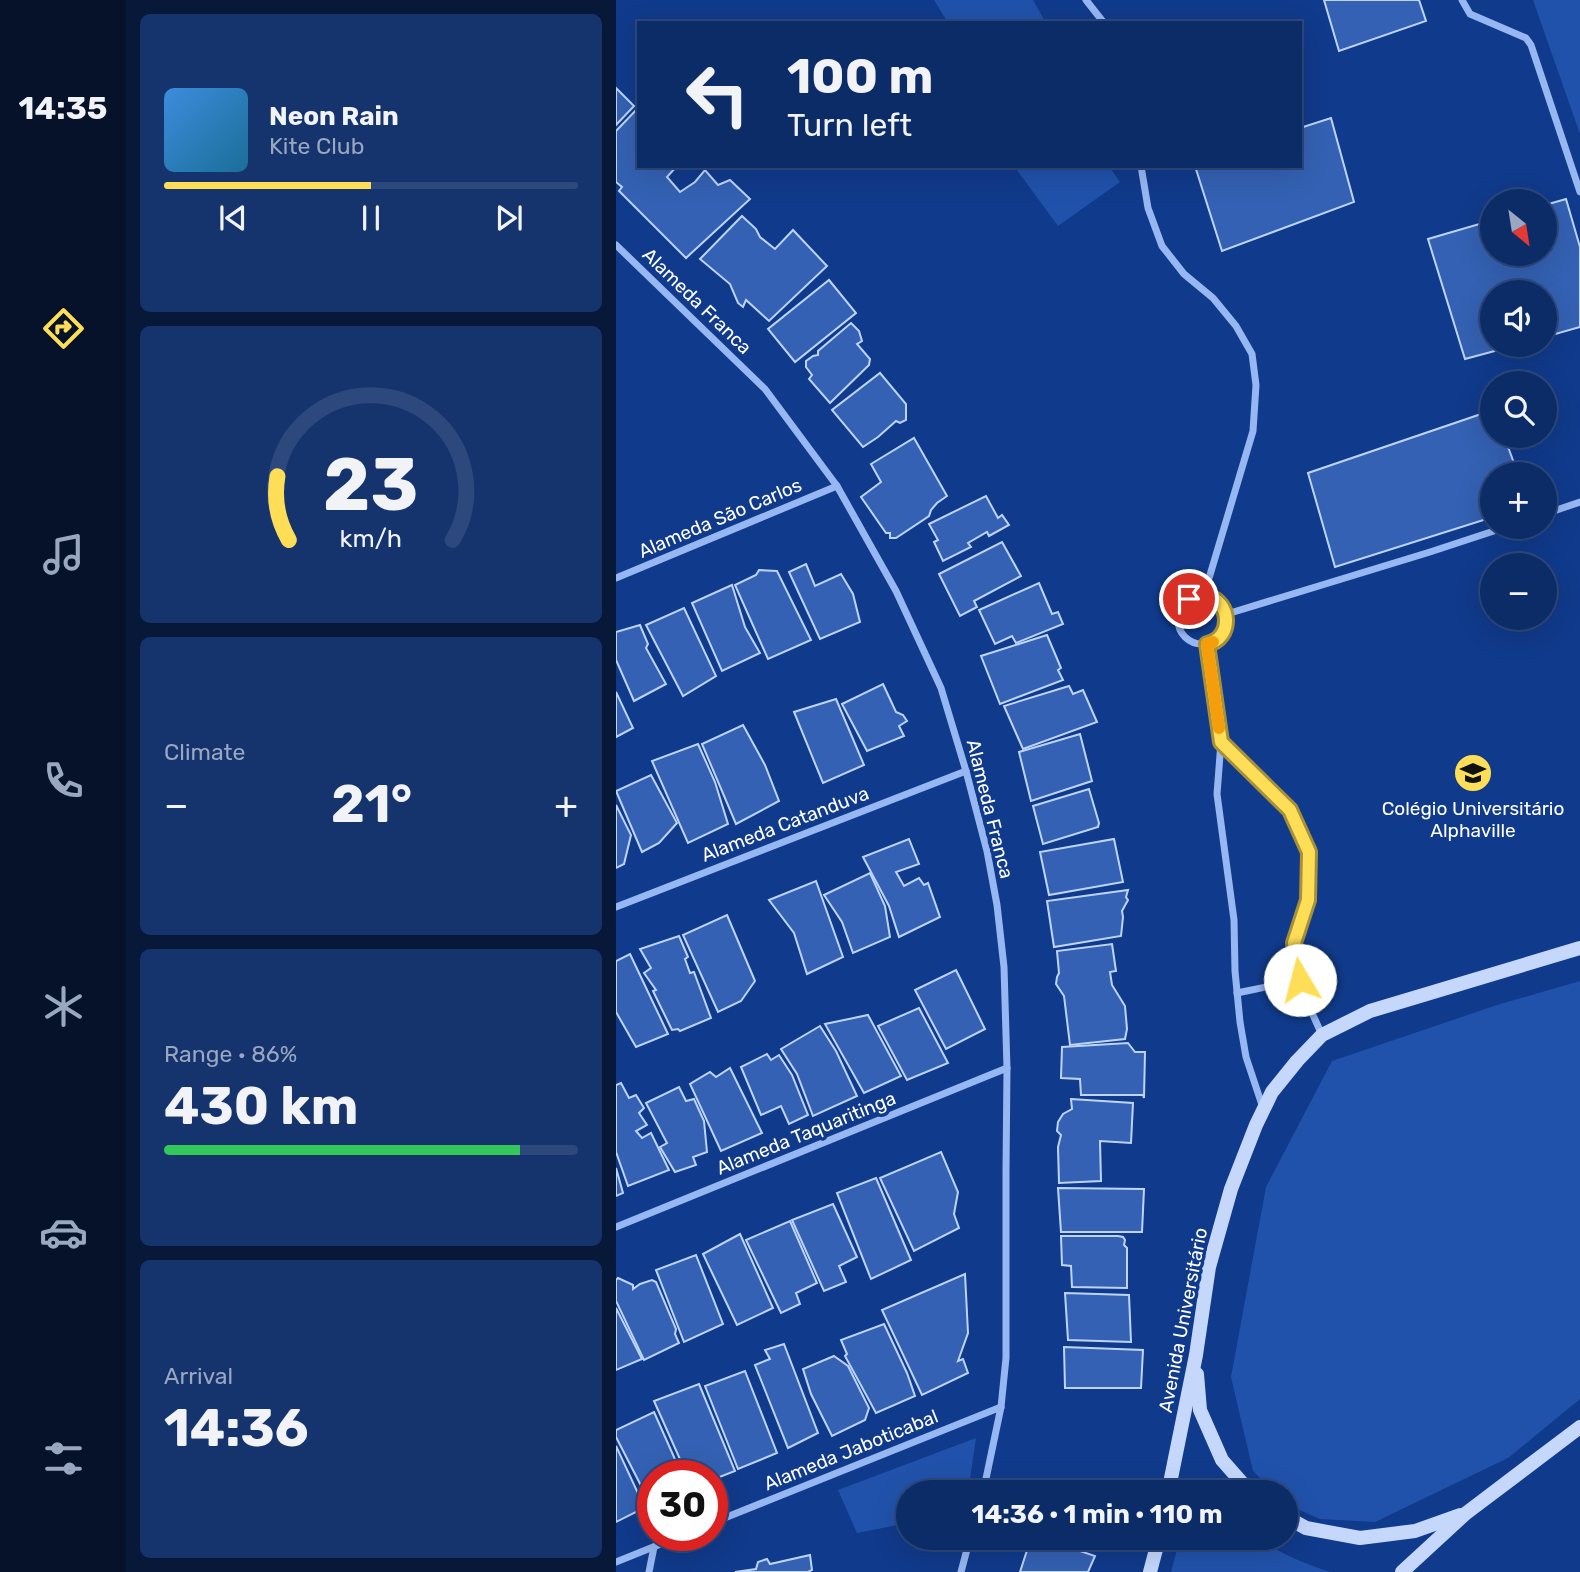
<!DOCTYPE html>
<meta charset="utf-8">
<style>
:root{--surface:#0c2c68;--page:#15346e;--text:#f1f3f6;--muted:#9aa7c0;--line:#2c487c;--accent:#ffde57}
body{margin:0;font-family:Rubik,sans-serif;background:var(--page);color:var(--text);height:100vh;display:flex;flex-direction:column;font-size:26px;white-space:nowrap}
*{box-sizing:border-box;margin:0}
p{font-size:23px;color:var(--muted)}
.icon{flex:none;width:38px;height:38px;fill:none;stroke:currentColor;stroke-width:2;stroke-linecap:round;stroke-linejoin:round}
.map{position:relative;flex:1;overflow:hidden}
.panel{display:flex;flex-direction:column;gap:14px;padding:14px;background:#071839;width:490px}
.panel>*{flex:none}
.guide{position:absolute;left:21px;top:21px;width:665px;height:147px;border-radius:0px;box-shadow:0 7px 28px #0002,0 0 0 2px var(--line);background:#0c2c68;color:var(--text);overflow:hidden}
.needle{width:46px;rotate:150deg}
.fabs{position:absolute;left:864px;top:189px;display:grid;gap:14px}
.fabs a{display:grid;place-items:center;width:77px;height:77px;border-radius:50%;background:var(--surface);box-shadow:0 7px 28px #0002,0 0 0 2px var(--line);font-size:35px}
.speed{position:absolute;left:21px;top:1460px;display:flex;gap:14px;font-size:35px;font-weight:700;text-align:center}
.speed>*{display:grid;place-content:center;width:91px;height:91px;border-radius:50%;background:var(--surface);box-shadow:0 7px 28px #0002,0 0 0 2px var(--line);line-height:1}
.speed .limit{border:10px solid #d22;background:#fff;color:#111}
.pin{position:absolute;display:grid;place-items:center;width:60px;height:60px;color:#fff;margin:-30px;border:4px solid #fff;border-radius:50%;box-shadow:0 2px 7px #0007}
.me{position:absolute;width:77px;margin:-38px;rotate:352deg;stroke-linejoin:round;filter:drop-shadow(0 0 5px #0008)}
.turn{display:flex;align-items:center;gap:24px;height:147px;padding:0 35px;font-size:32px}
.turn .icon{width:91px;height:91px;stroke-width:2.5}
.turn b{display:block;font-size:49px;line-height:60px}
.big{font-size:52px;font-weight:700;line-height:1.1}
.panel .tile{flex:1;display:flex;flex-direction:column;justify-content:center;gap:10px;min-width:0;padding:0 24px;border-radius:10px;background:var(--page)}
.panel .dial{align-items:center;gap:0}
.dial svg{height:182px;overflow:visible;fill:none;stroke:var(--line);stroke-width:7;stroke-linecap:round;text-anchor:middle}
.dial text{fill:var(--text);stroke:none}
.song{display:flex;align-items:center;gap:21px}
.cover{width:84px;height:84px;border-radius:10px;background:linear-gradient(135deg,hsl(210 70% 55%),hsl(200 70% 35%))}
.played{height:7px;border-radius:4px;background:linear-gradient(90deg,var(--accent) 50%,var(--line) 50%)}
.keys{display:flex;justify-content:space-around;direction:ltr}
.heat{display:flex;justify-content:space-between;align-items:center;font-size:38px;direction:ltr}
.charge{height:10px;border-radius:5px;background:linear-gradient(90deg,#34c759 86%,var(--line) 0)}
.trip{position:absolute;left:280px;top:1480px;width:402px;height:70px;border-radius:35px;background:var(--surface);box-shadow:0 7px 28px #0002,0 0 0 2px var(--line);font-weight:700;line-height:70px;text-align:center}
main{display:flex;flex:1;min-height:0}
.dock{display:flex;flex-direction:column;width:126px;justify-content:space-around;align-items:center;background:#05122a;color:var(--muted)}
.dock .icon{width:49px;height:49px}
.dock .selected{color:var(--accent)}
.dock b{font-size:32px;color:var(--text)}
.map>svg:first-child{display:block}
.green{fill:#2152ab}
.building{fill:#3461b3;stroke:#bdd4fd;stroke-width:2}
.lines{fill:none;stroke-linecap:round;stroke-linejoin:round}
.minor{stroke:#96b7f2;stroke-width:7}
.secondary{stroke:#c5d8fc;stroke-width:14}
.route-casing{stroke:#a69039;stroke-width:18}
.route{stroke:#ffde57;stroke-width:12}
.slow{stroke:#f59e0b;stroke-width:12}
.labels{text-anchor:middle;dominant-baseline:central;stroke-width:7;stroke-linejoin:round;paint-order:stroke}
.street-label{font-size:19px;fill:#fff;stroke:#103a8b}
.poi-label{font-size:19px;fill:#fff;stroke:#103a8b}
</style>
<main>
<nav class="dock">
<b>14:35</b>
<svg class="icon selected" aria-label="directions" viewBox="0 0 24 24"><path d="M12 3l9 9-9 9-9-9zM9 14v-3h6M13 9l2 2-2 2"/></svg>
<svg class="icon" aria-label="music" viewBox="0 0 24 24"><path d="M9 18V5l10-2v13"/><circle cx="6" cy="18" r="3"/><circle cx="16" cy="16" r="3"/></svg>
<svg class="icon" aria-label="phone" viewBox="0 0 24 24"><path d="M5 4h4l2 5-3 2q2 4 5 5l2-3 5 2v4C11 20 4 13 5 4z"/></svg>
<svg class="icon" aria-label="climate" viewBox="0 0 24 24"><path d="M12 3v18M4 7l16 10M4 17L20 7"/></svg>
<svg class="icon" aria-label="car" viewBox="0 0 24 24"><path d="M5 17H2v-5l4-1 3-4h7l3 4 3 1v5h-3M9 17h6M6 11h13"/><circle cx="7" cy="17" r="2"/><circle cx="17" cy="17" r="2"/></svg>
<svg class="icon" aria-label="filters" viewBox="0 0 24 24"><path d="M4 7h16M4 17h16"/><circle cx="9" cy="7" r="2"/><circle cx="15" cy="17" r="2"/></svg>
</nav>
<section class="panel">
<div class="tile">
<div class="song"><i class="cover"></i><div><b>Neon Rain</b><p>Kite Club</p></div></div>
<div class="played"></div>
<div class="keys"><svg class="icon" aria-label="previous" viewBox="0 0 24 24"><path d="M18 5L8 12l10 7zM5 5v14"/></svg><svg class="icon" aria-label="pause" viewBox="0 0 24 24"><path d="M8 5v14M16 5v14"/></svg><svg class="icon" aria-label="next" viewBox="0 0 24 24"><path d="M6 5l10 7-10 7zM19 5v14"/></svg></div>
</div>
<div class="tile dial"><svg viewBox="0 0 100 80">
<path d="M14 69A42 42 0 1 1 86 69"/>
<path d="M14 69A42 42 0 0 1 9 41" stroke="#ffde57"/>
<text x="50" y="56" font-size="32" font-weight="700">23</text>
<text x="50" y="72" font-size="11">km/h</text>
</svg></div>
<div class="tile"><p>Climate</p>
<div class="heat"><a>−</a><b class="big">21°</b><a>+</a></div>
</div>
<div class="tile"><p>Range · 86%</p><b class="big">430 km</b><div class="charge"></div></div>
<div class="tile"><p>Arrival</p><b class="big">14:36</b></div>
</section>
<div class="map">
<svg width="964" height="1572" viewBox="0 0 964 1572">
<rect width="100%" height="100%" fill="#103a8b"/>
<!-- green -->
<g class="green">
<path d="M318,0H417L430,23H332Z"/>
<path d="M917,0H964V134Z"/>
<path d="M398,166H493L504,182L442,226Z"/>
<path d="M964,981V1399L892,1458L759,1522L704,1519L670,1504V1493H659L637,1471L615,1377L650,1187L716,1061L881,1005Z"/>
<path d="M360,1438L352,1493H292V1523L241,1533L222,1490Z"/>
<path d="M564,1538H644C659,1552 694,1566 714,1572H555Z"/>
</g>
<!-- building -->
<g class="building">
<path d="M708,0H803L810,21L723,51Z"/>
<path d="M0,88L18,106L0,125Z"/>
<path d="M23,107V166H61L51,177L64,192L79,182L89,170L102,185L114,180L134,199L70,258L3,191L6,187L0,182V131Z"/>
<path d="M715,118L738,202L606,251L579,166H684V128Z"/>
<path d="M950,199L964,247V327L929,337V292H877V345H901L849,359L812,239L877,220V254H929V205Z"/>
<path d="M126,216L140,229L144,237L159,249L177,230L211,266L153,321L130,300L127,307L122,303L114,284L84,259Z"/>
<path d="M213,280L240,313L179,362L152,329Z"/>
<path d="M235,323L243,331L246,341L241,344L254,359L253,365L214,403L193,379L196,375L190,367V361L197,356L202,355V351Z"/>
<path d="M264,373L290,404V420L284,423L280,421L262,437L247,447L216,410Z"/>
<path d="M877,410V436H888L902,474H877V517L719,567L692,473Z"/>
<path d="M298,438L331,496L321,503L315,510L313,516L280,538H274V533H270L245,497L265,482L255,464Z"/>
<path d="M370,496L382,518L386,515L393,525L373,536L371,532L352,543L355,547L327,561L318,542L322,540L313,524Z"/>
<path d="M386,542L405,576L358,601L361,607L344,616L323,574Z"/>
<path d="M190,564L199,586L225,574L237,594L244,622L204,639L173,572Z"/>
<path d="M143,570L161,571L195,640L152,659L119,585L140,575Z"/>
<path d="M423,583L436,614L442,612L447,624L400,643L396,636L379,644L363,610Z"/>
<path d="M116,585L129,627L144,653L106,671L76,603Z"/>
<path d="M68,608L100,676L67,696L30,625Z"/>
<path d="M24,625L32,644L30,648L50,684L18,701L0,660V632Z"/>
<path d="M431,635L445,668L442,670L447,680L384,704L365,656Z"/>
<path d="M267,684L280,712L287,715L291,721L283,726L288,736L251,751L226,704Z"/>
<path d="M453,686L457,694L467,690L481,722L407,749L388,706Z"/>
<path d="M0,692L17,728L0,737Z"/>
<path d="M220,699L248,765L207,783L178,712Z"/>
<path d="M127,725L149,765L163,801L120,824L86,744Z"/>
<path d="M464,734L476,781L415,801L403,752Z"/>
<path d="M82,744L99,782L112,824L72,843L36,761Z"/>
<path d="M35,775L61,823L43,843L26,852L0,791Z"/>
<path d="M473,789L483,823L482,827L427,844L417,806Z"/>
<path d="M0,805L15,835L8,864L0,868Z"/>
<path d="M293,839L303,864L280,872L288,886L303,878L308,885L312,883L324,917L283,937L273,906L247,857Z"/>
<path d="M498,839L507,882L433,895L424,852Z"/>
<path d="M254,873L269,906L274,937L237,953L226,922L208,895Z"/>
<path d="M200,881L227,957L191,974L178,933L153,900Z"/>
<path d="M512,890L510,897L512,900L506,911L507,917L505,936L438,947L431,901Z"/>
<path d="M111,915L139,981L125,1001L102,1012L67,935Z"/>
<path d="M63,936L72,957L69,959L74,973L78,972L95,1018L64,1031L62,1029L56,1030L37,991L40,990L28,973L35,968L24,949Z"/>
<path d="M496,944L500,971L494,972L496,985L509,1006L511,1029L509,1039L454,1045L448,996L440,984L441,977L443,973L441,951Z"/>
<path d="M14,954L52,1034L20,1047L0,1012V961Z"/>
<path d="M340,970L369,1029L330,1049L299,990Z"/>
<path d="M303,1008L332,1063L291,1080L262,1026Z"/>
<path d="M252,1015L285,1076L248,1093L209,1024Z"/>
<path d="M204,1026L220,1051L241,1096L197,1116L181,1074L165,1049Z"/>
<path d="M512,1043L519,1052H529L528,1098L527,1095H465L464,1079L445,1078L446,1047Z"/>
<path d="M151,1054L155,1060L163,1055L176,1075L192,1115L173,1124L165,1106L145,1115L125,1067Z"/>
<path d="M114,1068L146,1133L105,1151L74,1084L94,1072L100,1077Z"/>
<path d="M5,1083L13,1098L20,1095L28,1108L23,1113L31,1125L20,1131L26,1138L35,1133L53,1170L12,1186L0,1152V1085Z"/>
<path d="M63,1087L70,1101L78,1099L88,1121L91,1152L77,1157L80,1165L59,1172L44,1147L51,1143L30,1103Z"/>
<path d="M455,1099L517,1103L515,1143L484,1141L485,1181L443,1183L442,1147L445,1135L441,1131L442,1122L447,1114L456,1109Z"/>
<path d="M325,1152L342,1192L338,1214L343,1228L298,1251L264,1178Z"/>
<path d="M0,1168L7,1193L0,1196Z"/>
<path d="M260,1178L295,1260L255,1279L221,1193Z"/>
<path d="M442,1188L528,1189L526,1232H445Z"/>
<path d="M217,1204L241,1257L223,1266L230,1282L208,1291L176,1220Z"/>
<path d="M174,1221L201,1283L180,1293L184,1304L165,1313L130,1240Z"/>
<path d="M124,1234L157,1308L121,1325L87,1254Z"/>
<path d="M445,1236H502L507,1237L509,1240L508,1245L511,1248V1288L456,1287L455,1266L446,1265Z"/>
<path d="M80,1255L107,1324L68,1342L40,1270Z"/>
<path d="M349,1274L352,1333L342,1361L347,1359L352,1373L306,1395L266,1310Z"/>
<path d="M2,1278L17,1285V1289L24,1284L36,1280L40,1282L60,1329L59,1334L63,1343L28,1360L0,1301V1280Z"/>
<path d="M449,1293L513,1295L515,1342L452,1340Z"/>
<path d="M0,1308L26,1359L0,1370Z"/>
<path d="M268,1324L291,1373L299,1396L260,1413L229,1356L231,1354L225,1340Z"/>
<path d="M168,1344L202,1433L172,1448L139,1365L154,1359L149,1350Z"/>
<path d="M448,1347L527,1350L525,1388H449Z"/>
<path d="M218,1356L232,1366L253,1408L249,1420L216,1436L195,1394L187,1369Z"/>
<path d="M129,1371L161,1453L122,1469L89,1386Z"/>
<path d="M83,1384L119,1471L96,1480V1475H71L38,1401Z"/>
<path d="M38,1412L66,1475H37L36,1507L0,1437V1430Z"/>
<path d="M0,1446L27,1504L24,1510L0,1522Z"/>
<path d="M415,1538H426L479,1556L472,1572H404Z"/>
<path d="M194,1555L196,1570L192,1572H119L140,1569L142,1562L151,1559L154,1564Z"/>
</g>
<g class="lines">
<!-- minor -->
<g class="minor">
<path d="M470,0L488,23"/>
<path d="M846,0L854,14L910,38L915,45L964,192"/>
<path d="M525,166L532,208L546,246L568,274L597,298L620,326L636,354L640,385L637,431L588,595"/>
<path d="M0,245L149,389L221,486L280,591L325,688L350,771L371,851L381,905L388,967L391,1068L390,1170V1358L385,1407L367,1493"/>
<path d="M929,514L964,502"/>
<path d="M0,578L221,486"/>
<circle cx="586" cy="620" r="24"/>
<path d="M611,614L814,552L890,527"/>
<path d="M591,644L605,742L601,794L618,920L619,971L624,1022L630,1057L647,1108"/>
<path d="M605,742L674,810L693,852L692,900L678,943L684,980L692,1004L706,1035"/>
<path d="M0,907L350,771"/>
<path d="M621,993L684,980"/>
<path d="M0,1227L391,1068"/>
<path d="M96,1523L385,1407"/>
<path d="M0,1562L67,1535"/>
<path d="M33,1572L38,1547"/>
<path d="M345,1572L354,1538"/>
</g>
<!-- secondary -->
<g class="secondary">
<path d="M581,1374L584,1410L606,1460L635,1493"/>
<path d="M552,1493L580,1355L593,1267L615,1189L640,1125L656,1092L681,1061L706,1035L754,1011L964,948"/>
<path d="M670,1517L690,1528L744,1538L799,1531L844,1515"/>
<path d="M534,1572L543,1538"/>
<path d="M786,1572L849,1514L964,1427"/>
</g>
</g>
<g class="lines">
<defs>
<path id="route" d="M573,599C579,598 585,595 590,596C616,601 617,639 591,644L605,742L674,810L693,852L692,900L678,943L684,980"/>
</defs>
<!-- route casing -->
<use href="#route" class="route-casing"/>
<!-- route -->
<use href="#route" class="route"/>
<!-- slow -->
<path class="slow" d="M597,642L591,644L603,728"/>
</g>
<!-- icons -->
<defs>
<symbol id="school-disc" viewBox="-11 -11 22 22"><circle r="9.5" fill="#ffde57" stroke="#103a8b"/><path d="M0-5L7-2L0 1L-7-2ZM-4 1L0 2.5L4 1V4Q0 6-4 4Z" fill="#111"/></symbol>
</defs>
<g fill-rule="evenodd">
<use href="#school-disc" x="835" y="751" width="44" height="44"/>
</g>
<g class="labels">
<!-- street labels -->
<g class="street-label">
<text transform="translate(81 301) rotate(44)">Alameda Franca</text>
<text transform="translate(104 518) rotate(-23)">Alameda São Carlos</text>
<text transform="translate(374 809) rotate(76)">Alameda Franca</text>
<text transform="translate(169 824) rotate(-21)">Alameda Catanduva</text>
<text transform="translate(190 1133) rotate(-22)">Alameda Taquaritinga</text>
<text transform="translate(567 1320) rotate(-79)">Avenida Universitário</text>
<text transform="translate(235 1450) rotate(-22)">Alameda Jaboticabal</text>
</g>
<!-- poi labels -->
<g class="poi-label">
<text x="857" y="808">Colégio Universitário<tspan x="857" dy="22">Alphaville</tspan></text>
</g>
</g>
</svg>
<div class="fabs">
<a><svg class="needle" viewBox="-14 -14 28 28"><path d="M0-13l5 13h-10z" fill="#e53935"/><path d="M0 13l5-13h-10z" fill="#9aa7c0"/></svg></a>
<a><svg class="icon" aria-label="sound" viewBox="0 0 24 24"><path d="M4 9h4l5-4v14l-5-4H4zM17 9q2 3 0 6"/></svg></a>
<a><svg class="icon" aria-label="search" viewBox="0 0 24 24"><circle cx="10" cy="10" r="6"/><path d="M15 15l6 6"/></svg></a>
<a>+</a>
<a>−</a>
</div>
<div class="speed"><div class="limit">30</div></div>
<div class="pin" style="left:573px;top:599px;background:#d93025"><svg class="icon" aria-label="arrive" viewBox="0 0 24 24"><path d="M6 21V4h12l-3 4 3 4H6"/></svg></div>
<svg class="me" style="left:684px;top:980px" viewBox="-20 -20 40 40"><circle r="19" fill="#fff"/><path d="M0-13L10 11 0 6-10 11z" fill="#ffde57"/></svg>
<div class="trip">14:36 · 1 min · 110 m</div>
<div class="guide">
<div class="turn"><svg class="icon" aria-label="left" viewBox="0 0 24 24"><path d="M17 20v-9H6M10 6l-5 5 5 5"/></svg><div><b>100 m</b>Turn left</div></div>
</div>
</div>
</main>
